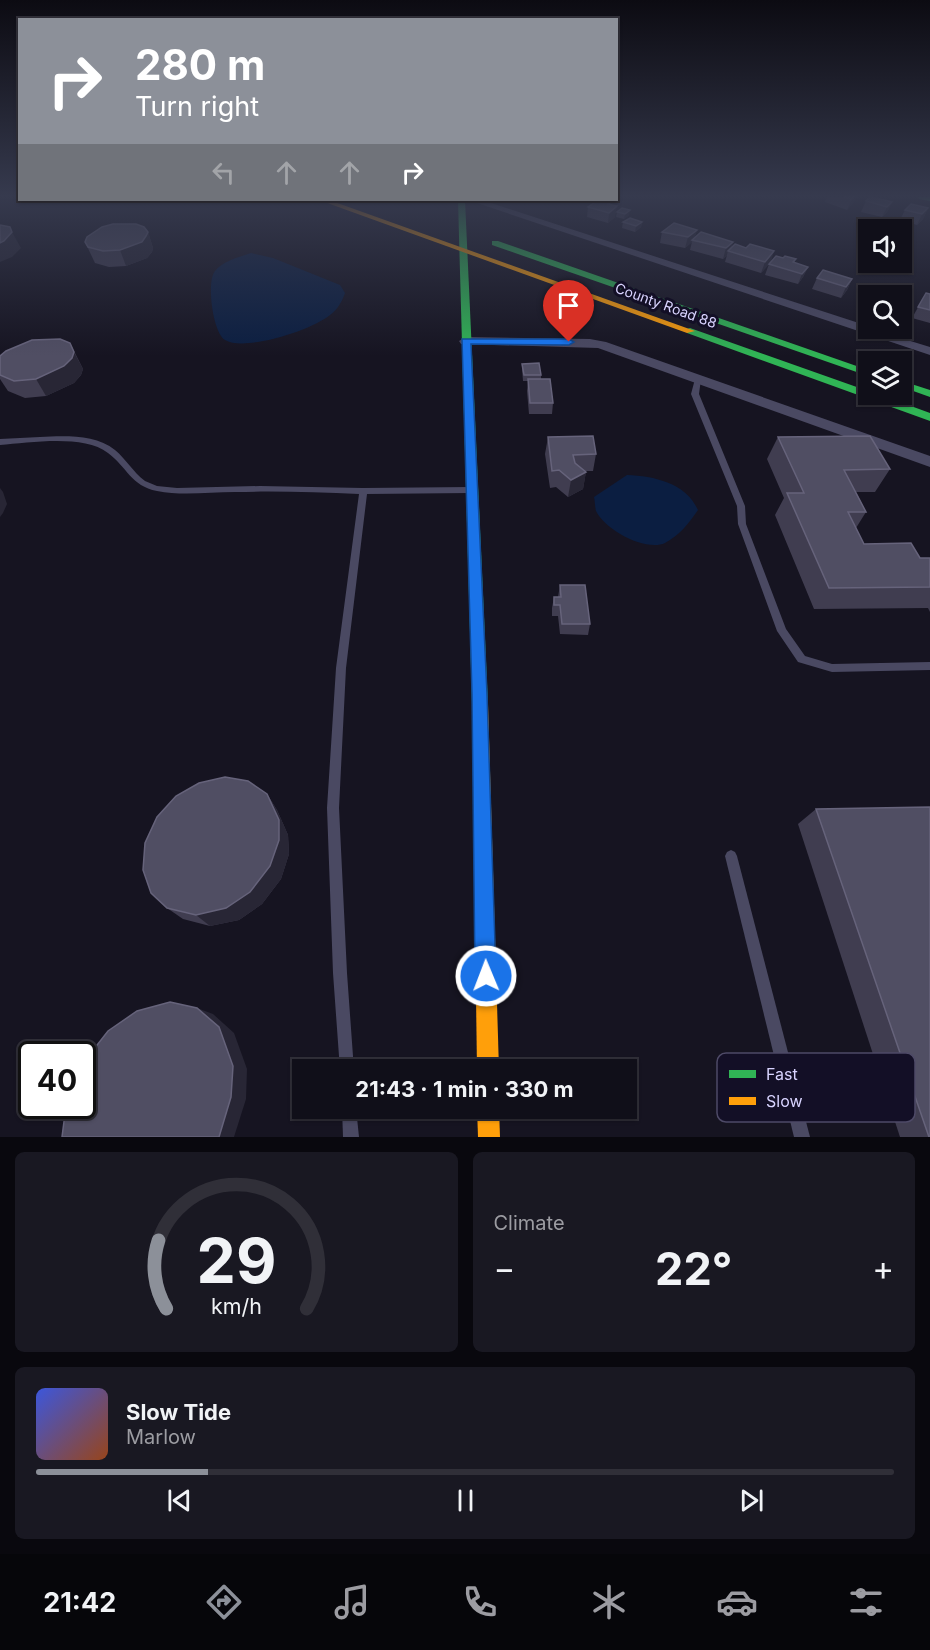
<!DOCTYPE html>
<meta charset="utf-8">
<style>
:root{--surface:#100f19;--page:#191822;--text:#f1f3f6;--muted:#9c9ca2;--line:#302f38;--accent:#8c9099}
body{margin:0;font-family:Inter,sans-serif;background:var(--page);color:var(--text);height:100vh;display:flex;flex-direction:column;font-size:22px;white-space:nowrap}
*{box-sizing:border-box;margin:0}
p{font-size:20px;color:var(--muted)}
.icon{flex:none;width:33px;height:33px;fill:none;stroke:currentColor;stroke-width:2;stroke-linecap:round;stroke-linejoin:round}
.map{position:relative;height:1137px;overflow:hidden}
.side{display:flex;flex-direction:column;gap:15px;padding:15px;background:#09080e;flex:1}
.side>*{flex:none}
.hud{position:absolute;left:18px;top:18px;width:600px;height:183px;border-radius:0px;box-shadow:0 2px 4px #0004,0 0 0 2px var(--line);background:#8c9099;color:#fff;overflow:hidden}
.buttons{position:absolute;left:858px;top:219px;display:grid;gap:12px}
.buttons a{display:grid;place-items:center;width:54px;height:54px;border-radius:0px;background:var(--surface);box-shadow:0 2px 4px #0004,0 0 0 2px var(--line);font-size:30px}
.speed{position:absolute;left:18px;top:1041px;display:flex;gap:12px;font-size:30px;font-weight:700;text-align:center}
.speed>*{display:grid;place-content:center;width:78px;height:78px;border-radius:50%;background:var(--surface);box-shadow:0 2px 4px #0004,0 0 0 2px var(--line);line-height:1}
.speed .limit{border:3px solid #111;border-radius:9px;background:#fff;color:#111}
.pin{position:absolute;display:grid;place-items:center;width:51px;height:51px;color:#fff;margin:-62px -26px;border-radius:50% 50% 50% 0;rotate:-45deg;box-shadow:0 0 6px #0007}
.pin .icon{rotate:45deg}
.me{position:absolute;width:66px;margin:-33px;rotate:359deg;stroke-linejoin:round;filter:drop-shadow(0 0 4px #0008)}
.turn{display:flex;align-items:center;gap:21px;height:126px;padding:0 18px;font-size:27px}
.turn .icon{width:78px;height:78px;stroke-width:2.5}
.turn b{display:block;font-size:42px;line-height:51px}
.lanes{display:flex;align-items:center;height:57px;padding:0 18px;background:#0003;justify-content:center;gap:30px;direction:ltr}
.lanes .off{opacity:.35}
.big{font-size:45px;font-weight:700;line-height:1.1}
.side .tile{flex:1;display:flex;flex-direction:column;justify-content:center;gap:9px;min-width:0;padding:0 21px;border-radius:9px;background:var(--page)}
.side .dial{align-items:center;gap:0}
.dial svg{height:156px;overflow:visible;fill:none;stroke:var(--line);stroke-width:7;stroke-linecap:round;text-anchor:middle}
.dial text{fill:var(--text);stroke:none}
.song{display:flex;align-items:center;gap:18px}
.cover{width:72px;height:72px;border-radius:9px;background:linear-gradient(135deg,hsl(230 70% 55%),hsl(20 70% 35%))}
.played{height:6px;border-radius:3px;background:linear-gradient(90deg,var(--accent) 20%,var(--line) 20%)}
.keys{display:flex;justify-content:space-around;direction:ltr}
.heat{display:flex;justify-content:space-between;align-items:center;font-size:33px;direction:ltr}
.side .tiles{flex:1;display:grid;gap:15px;grid-template-columns:1fr 1fr}
.tile:last-child{grid-column:span 2}
.trip{position:absolute;left:292px;top:1059px;width:345px;height:60px;border-radius:0px;background:var(--surface);box-shadow:0 2px 4px #0004,0 0 0 2px var(--line);font-weight:700;line-height:60px;text-align:center}
.tabs{display:flex;height:96px;justify-content:space-around;align-items:center;background:#06060a;color:var(--muted)}
.tabs .icon{width:42px;height:42px}
.tabs .selected{color:var(--accent)}
.tabs b{font-size:27px;color:var(--text)}
.map>svg:first-child{display:block}
.water{fill:#0b1e41}
.lines{fill:none;stroke-linecap:round;stroke-linejoin:round}
.lane{fill:#4a4962;fill-rule:evenodd}
.street{fill:#4a4962;fill-rule:evenodd}
.fast{fill:#30b455;fill-rule:evenodd}
.slow{fill:#ff9f0a;fill-rule:evenodd}
.wall{fill:#403d50}
.shaded-wall{fill:#282635}
.building{fill:#504e63;stroke:#66637b;stroke-width:1.5}
.route{fill:#1a73e8;stroke:#114b97;stroke-width:1.5}
.labels{text-anchor:middle;dominant-baseline:central;stroke-width:6;stroke-linejoin:round;paint-order:stroke}
.far-street-label{font-size:14px;fill:#d9d4ff;stroke:#130f26}
.key{fill:#130f26;stroke:#4e4a67;stroke-width:1.5}
.key-label{font-size:16px;fill:#d9d4ff}
</style>
<div class="map">
<svg width="930" height="1137" viewBox="0 0 930 1137">
<rect width="100%" height="100%" fill="#161421"/>
<!-- water -->
<g class="water">
<path d="M251,253L273,258L340,285L345,293C342,302 337,310 330,315C312,330 245,352 225,340C213,333 206,282 215,271C223,261 239,257 251,253Z"/>
<path d="M627,475C654,476 686,483 698,510C689,523 680,535 665,543C646,552 605,530 596,511C595,508 595,501 594,497Z"/>
</g>
<g class="lines">
<!-- lane -->
<g class="lane">
<path d="M698,377L701,379L699,394L745,506L746,524L786,629L805,656L832,664L930,662V670L832,672L798,662L777,631L738,524L737,506L691,394L695,379Z"/>
<path d="M40,437C64,436 95,434 115,450C126,459 133,472 145,481L157,486L177,488L260,486L363,488L470,487L474,490L470,493L367,494L346,668L339,808L347,973L354,1070H340L333,973L327,808L336,668L359,494C317,492 276,491 235,492C209,492 182,496 157,491C131,486 127,467 108,453C83,434 30,443 0,445V439Z"/>
<path d="M731,850L735,852L737,856L810,1137H794L725,856L727,852Z"/>
<path d="M342,1108H356L359,1137H343Z"/>
</g>
<!-- street -->
<g class="street">
<path d="M468,200H482L868,326V328L930,347V355Z"/>
<path d="M466,337L590,339L606,342L930,456V467L598,348L461,344L459,341Z"/>
</g>
<!-- fast -->
<g class="fast">
<path d="M918,197H930V201L919,199Z"/>
<path d="M458,200H465L488,704L486,709L480,711L474,709L472,704Z"/>
<path d="M492,241H498L868,370V376L492,245Z"/>
<path d="M690,328L868,391V394H878L930,413V421L687,333V329Z"/>
<path d="M902,381L930,390V397L902,387Z"/>
</g>
<!-- slow -->
<g class="slow">
<path d="M319,200H329L695,331L687,333Z"/>
<path d="M480,697L486,699L488,704L499,1070H477L472,704L474,699Z"/>
<path d="M477,1108H499L500,1137H478Z"/>
</g>
</g>
<!-- wall -->
<g class="wall">
<path d="M827,197H858L847,210L825,202Z"/>
<path d="M866,201L892,202L887,212L882,217L861,212Z"/>
<path d="M613,205L615,217L608,223L587,217L588,207Z"/>
<path d="M928,208L923,219L917,225L900,220L905,210Z"/>
<path d="M617,212L629,215L624,219L616,217Z"/>
<path d="M623,222H642L641,227L635,232L622,228Z"/>
<path d="M697,230L694,238L733,242L731,248L771,262L783,258L796,259L794,263L808,267L803,277L798,284L765,275L769,264L761,273L725,262L727,255L723,259L690,250L692,242L685,248L660,243L662,232Z"/>
<path d="M148,232L153,248L152,252L147,258L126,266L109,267L95,263L85,242Z"/>
<path d="M817,278L852,279L847,290L841,298L812,289Z"/>
<path d="M868,293H896L902,296H868V306L862,304Z"/>
<path d="M926,293L930,294V323L912,318Z"/>
<path d="M70,343L83,369L81,375L74,383L46,396L25,398L8,391L0,379V356Z"/>
<path d="M522,364L541,375V379L553,403L552,414H529L527,391L528,381H523L522,369Z"/>
<path d="M548,437L596,454L593,471H586L583,489L568,497L556,487L550,488L545,454Z"/>
<path d="M778,437L890,469L875,492H856L866,512L856,528L864,544L920,558H930V612L928,608L814,609L775,515L784,498L767,459Z"/>
<path d="M560,585L590,624L588,635L560,634L558,616H552V608L554,597H558Z"/>
<path d="M267,794L277,810L288,835L289,854L281,879L262,904L239,920L210,926L183,919L167,908Z"/>
<path d="M816,809L930,1137H900L798,824Z"/>
</g>
<!-- shaded-wall -->
<g class="shaded-wall">
<path d="M854,197H858L847,210L852,199Z"/>
<path d="M892,202L887,212L882,217L887,207Z"/>
<path d="M617,206L615,217L608,223L609,213Z"/>
<path d="M928,208L923,219L917,225L922,214Z"/>
<path d="M630,210L629,215L624,219L625,214Z"/>
<path d="M642,222L641,227L635,232L636,226Z"/>
<path d="M697,230L694,240H692V242L685,248L688,237Z"/>
<path d="M12,232L21,248L12,257L0,262V243Z"/>
<path d="M148,232L153,248L152,252L147,258L126,266L120,250Z"/>
<path d="M733,242L730,252L728,251L727,255L723,259L726,248Z"/>
<path d="M774,251L771,262L761,273L765,262Z"/>
<path d="M808,267L803,277L798,284L802,274Z"/>
<path d="M852,279L847,290L841,298L846,287Z"/>
<path d="M74,352L83,369L81,375L74,383L46,396L36,379Z"/>
<path d="M586,472L583,489L568,497L571,480Z"/>
<path d="M0,488L3,492L7,504L3,513L0,517Z"/>
<path d="M267,794L277,810L288,835L289,854L281,879L262,904L239,920L210,926L196,915Z"/>
<path d="M197,1008L213,1014L234,1033L247,1069L246,1099L234,1137H219Z"/>
</g>
<!-- building -->
<g class="building">
<path d="M844,197H854L852,199Z"/>
<path d="M870,197H872L892,202L887,207L866,201Z"/>
<path d="M598,200H614L608,204L617,206L609,213L588,207Z"/>
<path d="M911,204L928,208L922,214L905,210Z"/>
<path d="M622,208L630,210L625,214L617,212Z"/>
<path d="M630,218L642,222L636,226L623,222Z"/>
<path d="M674,223L697,230L688,237L662,232Z"/>
<path d="M113,224H136L144,227L148,232L146,236L142,242L120,250L103,251L88,247L85,242L87,237L102,227Z"/>
<path d="M0,225L10,227L12,232L4,241L0,243Z"/>
<path d="M701,232L733,242L726,248L692,240Z"/>
<path d="M735,244L746,248L750,244L774,251L765,262L728,251Z"/>
<path d="M776,256L783,258L785,256L796,259L793,262L808,267L802,274L769,264Z"/>
<path d="M823,270L852,279L846,287L817,278Z"/>
<path d="M874,284L897,291L895,293L902,295V297V296H877L868,293Z"/>
<path d="M926,293L930,294V310L918,307Z"/>
<path d="M60,339L70,343L74,352L72,358L64,366L36,379L14,381L0,375V356L6,351L32,340Z"/>
<path d="M539,363L541,375H524L522,364Z"/>
<path d="M528,379H550L553,403H530Z"/>
<path d="M593,436L596,454L573,455L575,463L586,472L571,480L559,470L552,471L548,437Z"/>
<path d="M870,436L890,469L844,470L866,512H848L864,544L911,543L920,558H930V587L829,588L787,493H804L778,437Z"/>
<path d="M560,585H585L590,624H562L560,605H554V597H561Z"/>
<path d="M225,777L248,781L267,794L279,820V840L270,866L250,892L226,908L196,915L167,908L151,893L143,870L145,843L157,817L176,796L199,783Z"/>
<path d="M930,807V1137H929L816,809Z"/>
<path d="M170,1002L197,1008L219,1027L233,1066L231,1097L219,1137H62L66,1106H82L83,1063L108,1031L137,1011Z"/>
</g>
<!-- sky -->
<linearGradient id="sky" x2="0" y2="1"><stop stop-color="#0c0b12"/><stop offset="0.55" stop-color="#363a4e"/><stop offset="1" stop-color="#363a4e" stop-opacity="0"/></linearGradient>
<rect width="930" height="356" fill="url(#sky)"/>
<!-- route -->
<path class="route" d="M462,339H569L574,342L569,345L471,344L487,694L496,976L493,983L486,986L478,983L475,976L472,694Z"/>
<g class="labels">
<!-- far-street labels -->
<g class="far-street-label">
<text transform="translate(666 305) rotate(20)">County Road 88</text>
</g>
</g>
<!-- legend -->
<rect x="717" y="1053" width="198" height="69" rx="9" class="key"/>
<rect x="729" y="1070" width="27" height="8" fill="#30b455"/>
<rect x="729" y="1097" width="27" height="8" fill="#ff9f0a"/>
<g class="key-label">
<text x="766" y="1080">Fast</text>
<text x="766" y="1107">Slow</text>
</g>
</svg>
<div class="buttons">
<a><svg class="icon" aria-label="sound" viewBox="0 0 24 24"><path d="M4 9h4l5-4v14l-5-4H4zM17 9q2 3 0 6"/></svg></a>
<a><svg class="icon" aria-label="search" viewBox="0 0 24 24"><circle cx="10" cy="10" r="6"/><path d="M15 15l6 6"/></svg></a>
<a><svg class="icon" aria-label="layers" viewBox="0 0 24 24"><path d="M12 4l9 5-9 5-9-5zM3 14l9 5 9-5"/></svg></a>
</div>
<div class="speed"><div class="limit">40</div></div>
<div class="pin" style="left:569px;top:342px;background:#d93025"><svg class="icon" aria-label="arrive" viewBox="0 0 24 24"><path d="M6 21V4h12l-3 4 3 4H6"/></svg></div>
<svg class="me" style="left:486px;top:976px" viewBox="-20 -20 40 40"><circle r="17" fill="#1a73e8" stroke="#fff" stroke-width="3"/><path d="M0-11L8 9 0 5-8 9z" fill="#fff"/></svg>
<div class="trip">21:43 · 1 min · 330 m</div>
<div class="hud">
<div class="turn"><svg class="icon" aria-label="right" viewBox="0 0 24 24"><path d="M7 20v-9h11M14 6l5 5-5 5"/></svg><div><b>280 m</b>Turn right</div></div>
<div class="lanes"><svg class="icon off" aria-label="left" viewBox="0 0 24 24"><path d="M17 20v-9H6M10 6l-5 5 5 5"/></svg><svg class="icon off" aria-label="ahead" viewBox="0 0 24 24"><path d="M12 20V5M6 11l6-6 6 6"/></svg><svg class="icon off" aria-label="ahead" viewBox="0 0 24 24"><path d="M12 20V5M6 11l6-6 6 6"/></svg><svg class="icon" aria-label="right" viewBox="0 0 24 24"><path d="M7 20v-9h11M14 6l5 5-5 5"/></svg></div>
</div>
</div>
<section class="side">
<div class="tiles">
<div class="tile dial"><svg viewBox="0 0 100 80">
<path d="M14 69A42 42 0 1 1 86 69"/>
<path d="M14 69A42 42 0 0 1 10 34" stroke="#8c9099"/>
<text x="50" y="56" font-size="32" font-weight="700">29</text>
<text x="50" y="72" font-size="11">km/h</text>
</svg></div>
<div class="tile"><p>Climate</p>
<div class="heat"><a>−</a><b class="big">22°</b><a>+</a></div>
</div>
<div class="tile">
<div class="song"><i class="cover"></i><div><b>Slow Tide</b><p>Marlow</p></div></div>
<div class="played"></div>
<div class="keys"><svg class="icon" aria-label="previous" viewBox="0 0 24 24"><path d="M18 5L8 12l10 7zM5 5v14"/></svg><svg class="icon" aria-label="pause" viewBox="0 0 24 24"><path d="M8 5v14M16 5v14"/></svg><svg class="icon" aria-label="next" viewBox="0 0 24 24"><path d="M6 5l10 7-10 7zM19 5v14"/></svg></div>
</div>
</div>
</section>
<nav class="tabs">
<b>21:42</b>
<svg class="icon selected" aria-label="directions" viewBox="0 0 24 24"><path d="M12 3l9 9-9 9-9-9zM9 14v-3h6M13 9l2 2-2 2"/></svg>
<svg class="icon" aria-label="music" viewBox="0 0 24 24"><path d="M9 18V5l10-2v13"/><circle cx="6" cy="18" r="3"/><circle cx="16" cy="16" r="3"/></svg>
<svg class="icon" aria-label="phone" viewBox="0 0 24 24"><path d="M5 4h4l2 5-3 2q2 4 5 5l2-3 5 2v4C11 20 4 13 5 4z"/></svg>
<svg class="icon" aria-label="climate" viewBox="0 0 24 24"><path d="M12 3v18M4 7l16 10M4 17L20 7"/></svg>
<svg class="icon" aria-label="car" viewBox="0 0 24 24"><path d="M5 17H2v-5l4-1 3-4h7l3 4 3 1v5h-3M9 17h6M6 11h13"/><circle cx="7" cy="17" r="2"/><circle cx="17" cy="17" r="2"/></svg>
<svg class="icon" aria-label="filters" viewBox="0 0 24 24"><path d="M4 7h16M4 17h16"/><circle cx="9" cy="7" r="2"/><circle cx="15" cy="17" r="2"/></svg>
</nav>
